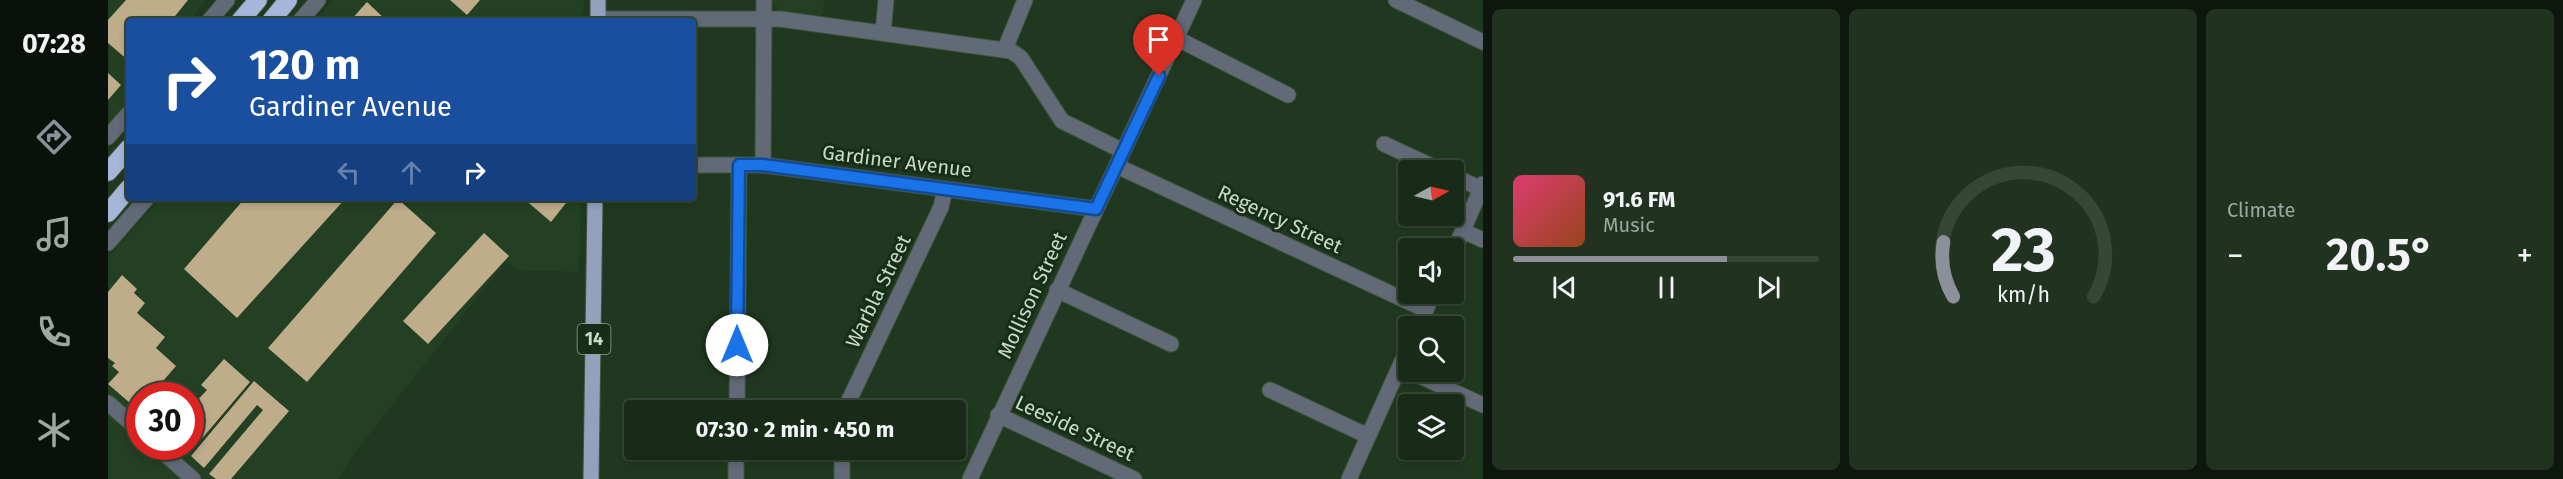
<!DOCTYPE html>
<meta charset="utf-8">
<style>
:root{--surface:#182a18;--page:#213221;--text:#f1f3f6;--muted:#9fa7a2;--line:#364637;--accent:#8c9099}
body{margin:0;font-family:"Fira Sans",sans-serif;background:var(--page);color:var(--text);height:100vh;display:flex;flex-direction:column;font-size:22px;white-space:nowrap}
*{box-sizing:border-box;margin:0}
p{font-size:20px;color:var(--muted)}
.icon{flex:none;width:33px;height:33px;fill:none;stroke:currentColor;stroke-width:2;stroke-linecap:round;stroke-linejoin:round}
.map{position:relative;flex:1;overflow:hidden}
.drawer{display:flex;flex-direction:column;gap:9px;padding:9px;background:#0d170d;width:1080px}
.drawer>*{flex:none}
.banner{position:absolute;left:18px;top:18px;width:570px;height:183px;border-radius:6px;box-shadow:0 3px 9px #0003,0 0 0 2px var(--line);background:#1a4fa0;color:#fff;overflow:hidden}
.needle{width:39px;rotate:82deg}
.buttons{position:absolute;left:1290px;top:160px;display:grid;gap:12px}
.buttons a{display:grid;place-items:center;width:66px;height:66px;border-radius:6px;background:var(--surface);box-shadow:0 3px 9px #0003,0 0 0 2px var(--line);font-size:30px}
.speed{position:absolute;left:18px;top:382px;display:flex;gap:12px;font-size:30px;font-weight:700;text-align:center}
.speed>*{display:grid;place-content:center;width:78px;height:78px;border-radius:50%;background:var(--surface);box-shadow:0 3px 9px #0003,0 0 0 2px var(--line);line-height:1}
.speed .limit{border:9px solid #d22;background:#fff;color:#111}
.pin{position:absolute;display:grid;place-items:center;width:51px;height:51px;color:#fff;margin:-62px -26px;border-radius:50% 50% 50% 0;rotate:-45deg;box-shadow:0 0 6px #0007}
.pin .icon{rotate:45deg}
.me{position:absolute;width:66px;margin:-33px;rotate:0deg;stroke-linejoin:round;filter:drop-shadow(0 0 4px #0008)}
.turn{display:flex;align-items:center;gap:21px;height:126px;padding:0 24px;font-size:27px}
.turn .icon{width:78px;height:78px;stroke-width:2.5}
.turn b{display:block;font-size:42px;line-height:51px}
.lanes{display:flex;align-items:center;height:57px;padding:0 24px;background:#0003;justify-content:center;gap:30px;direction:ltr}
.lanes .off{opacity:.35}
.big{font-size:45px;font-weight:700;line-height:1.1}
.drawer .widget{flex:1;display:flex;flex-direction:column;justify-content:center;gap:9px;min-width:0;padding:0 21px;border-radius:9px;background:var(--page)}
.drawer .dial{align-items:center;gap:0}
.dial svg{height:156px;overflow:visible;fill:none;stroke:var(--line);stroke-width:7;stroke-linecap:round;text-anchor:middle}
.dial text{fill:var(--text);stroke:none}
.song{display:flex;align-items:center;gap:18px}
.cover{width:72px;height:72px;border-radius:9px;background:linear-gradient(135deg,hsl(340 70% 55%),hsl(20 70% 35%))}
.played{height:6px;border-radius:3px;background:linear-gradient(90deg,var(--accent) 70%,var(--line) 70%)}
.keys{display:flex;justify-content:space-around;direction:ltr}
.heat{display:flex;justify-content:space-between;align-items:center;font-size:33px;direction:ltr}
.drawer .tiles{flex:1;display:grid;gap:9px;grid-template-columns:repeat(3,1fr)}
.trip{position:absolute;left:516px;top:400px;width:342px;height:60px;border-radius:6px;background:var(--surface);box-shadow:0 3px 9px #0003,0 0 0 2px var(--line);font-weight:700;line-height:60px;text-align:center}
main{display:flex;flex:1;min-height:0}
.tab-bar{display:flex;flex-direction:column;width:108px;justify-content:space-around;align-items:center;background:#0a110a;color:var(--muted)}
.tab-bar .icon{width:42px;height:42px}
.tab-bar .current{color:var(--accent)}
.tab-bar b{font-size:27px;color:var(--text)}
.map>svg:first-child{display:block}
.built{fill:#234022;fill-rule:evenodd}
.building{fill:#beac8a}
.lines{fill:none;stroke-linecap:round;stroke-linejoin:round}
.minor-casing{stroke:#3f553f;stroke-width:17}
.major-casing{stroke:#3f553f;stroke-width:17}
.highway-casing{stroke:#3f553f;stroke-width:20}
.minor{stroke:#636a77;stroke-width:15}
.major{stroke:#93a1bd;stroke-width:15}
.highway{stroke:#a5b6d8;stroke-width:18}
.route-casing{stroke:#114b97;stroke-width:15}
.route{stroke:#1a73e8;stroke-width:10}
.labels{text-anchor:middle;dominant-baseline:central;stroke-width:6;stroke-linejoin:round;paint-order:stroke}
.shield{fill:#172e16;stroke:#95a694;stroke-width:1.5}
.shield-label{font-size:18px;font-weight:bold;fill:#cbd9ca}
.street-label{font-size:20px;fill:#cbd9ca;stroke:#172e16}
</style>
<main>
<nav class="tab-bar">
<b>07:28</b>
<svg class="icon current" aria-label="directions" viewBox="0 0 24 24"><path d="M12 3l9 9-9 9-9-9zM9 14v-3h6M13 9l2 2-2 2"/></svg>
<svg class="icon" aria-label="music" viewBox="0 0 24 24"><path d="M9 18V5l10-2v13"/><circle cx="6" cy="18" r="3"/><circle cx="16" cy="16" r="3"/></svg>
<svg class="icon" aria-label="phone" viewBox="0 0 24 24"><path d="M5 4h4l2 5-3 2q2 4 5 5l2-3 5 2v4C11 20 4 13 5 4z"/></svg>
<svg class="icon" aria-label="climate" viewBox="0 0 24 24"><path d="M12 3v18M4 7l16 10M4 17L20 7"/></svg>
</nav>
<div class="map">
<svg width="1375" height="479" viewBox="0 0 1375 479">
<rect width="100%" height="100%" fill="#203820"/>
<!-- built -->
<g class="built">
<path d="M0,0H98L81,21H21V99L1,125Z"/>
<path d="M225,0H476L475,21H207Z"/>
<path d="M663,0H717L714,20L672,14Z"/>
<path d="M53,198H473L471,272L410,270L397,262L245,455L231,479H0V258ZM32,396H82V447H32Z"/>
</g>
<!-- building -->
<g class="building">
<path d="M18,0H80L63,21H21V61L0,43V20Z"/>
<path d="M342,0H372L359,15Z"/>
<path d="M259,2L279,21H242Z"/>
<path d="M0,73L13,85L0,100Z"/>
<path d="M137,198H238L129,318L76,269Z"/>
<path d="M415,198H462L443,222Z"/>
<path d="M290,199L328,233L199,382L160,348Z"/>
<path d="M376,233L401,256L320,344L295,321Z"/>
<path d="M14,275L29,289L26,293L37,303L29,313L57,337L48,348L68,366L42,396H32L30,410L0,384L11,372L4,366L7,363L0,358V292Z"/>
<path d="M116,359L142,382L80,455L70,447H82V408L99,390L93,385Z"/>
<path d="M146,381L181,411L123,479H108L101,474L155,410L149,405L96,468L83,456Z"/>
</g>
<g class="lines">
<defs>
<g id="minor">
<path d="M1288,0L1375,42"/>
<path d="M490,19H672L903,51L913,58L954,121L1015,151"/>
<path d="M101,21L119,0"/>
<path d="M192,21L210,0"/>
<path d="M775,33L778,0"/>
<path d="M1068,38L1180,95"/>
<path d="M897,49L917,0"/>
<path d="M0,137L21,113"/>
<path d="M1276,144L1334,171"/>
<path d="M585,165H655L988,209"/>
<path d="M655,165L656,0"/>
<path d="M1009,166L1318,310"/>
<path d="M1346,176L1373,189"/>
<path d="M1355,231L1375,240"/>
<path d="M0,243L39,198"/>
<path d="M1346,251L1375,184"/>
<path d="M949,290L1063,344"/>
<path d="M1310,327L1325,294"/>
<path d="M1303,372L1375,405"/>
<path d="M1162,390L1260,436"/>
<path d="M0,403L32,431"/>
<path d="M629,411L631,165"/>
<path d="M736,411L833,207L837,189"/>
<path d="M890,415L1026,479"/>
<path d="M49,447L85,479"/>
<path d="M734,450V479"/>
<path d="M628,479V450"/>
<path d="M862,479L1086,0"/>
<path d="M1241,479L1300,348"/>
</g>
<g id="major">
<path d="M490,21V0"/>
<path d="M483,479L487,198"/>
</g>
<g id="highway">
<path d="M132,21L150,0"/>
<path d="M163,21L180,0"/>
<path d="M0,172L21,148"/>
<path d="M0,213L21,188"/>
</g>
</defs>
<!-- minor casing -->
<use href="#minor" class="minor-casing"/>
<!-- major casing -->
<use href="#major" class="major-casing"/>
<!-- highway casing -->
<use href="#highway" class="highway-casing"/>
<!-- minor -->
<use href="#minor" class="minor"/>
<!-- major -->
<use href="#major" class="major"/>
<!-- highway -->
<use href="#highway" class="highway"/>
</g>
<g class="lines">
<defs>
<path id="route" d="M629,345L631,165H655L988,209L1051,76"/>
</defs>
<!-- route casing -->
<use href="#route" class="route-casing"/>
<!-- route -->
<use href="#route" class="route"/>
</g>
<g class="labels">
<!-- shield labels -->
<rect class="shield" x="469.5" y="324" width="33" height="30" rx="4.5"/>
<g class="shield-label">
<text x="486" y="339">14</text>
</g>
<!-- street labels -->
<g class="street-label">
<text transform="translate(789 161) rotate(7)">Gardiner Avenue</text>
<text transform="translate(1172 219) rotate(25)">Regency Street</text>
<text transform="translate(770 291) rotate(-64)">Warbla Street</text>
<text transform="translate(924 295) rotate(-65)">Mollison Street</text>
<text transform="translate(967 428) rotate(25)">Leeside Street</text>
</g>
</g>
</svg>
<div class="buttons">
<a><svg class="needle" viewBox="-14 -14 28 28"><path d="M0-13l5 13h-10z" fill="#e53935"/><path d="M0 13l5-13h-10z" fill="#9fa7a2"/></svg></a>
<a><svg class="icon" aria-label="sound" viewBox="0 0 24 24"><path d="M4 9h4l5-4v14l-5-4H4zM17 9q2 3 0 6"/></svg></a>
<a><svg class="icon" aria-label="search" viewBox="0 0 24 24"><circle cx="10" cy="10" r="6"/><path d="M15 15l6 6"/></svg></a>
<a><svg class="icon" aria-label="layers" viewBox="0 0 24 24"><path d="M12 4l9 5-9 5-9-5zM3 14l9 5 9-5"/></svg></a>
</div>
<div class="speed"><div class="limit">30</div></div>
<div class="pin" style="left:1051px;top:76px;background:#d93025"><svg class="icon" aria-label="arrive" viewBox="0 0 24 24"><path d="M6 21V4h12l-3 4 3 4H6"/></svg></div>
<svg class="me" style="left:629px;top:345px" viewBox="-20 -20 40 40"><circle r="19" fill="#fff"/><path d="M0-13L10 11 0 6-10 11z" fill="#1a73e8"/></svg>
<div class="trip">07:30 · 2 min · 450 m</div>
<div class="banner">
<div class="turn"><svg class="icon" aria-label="right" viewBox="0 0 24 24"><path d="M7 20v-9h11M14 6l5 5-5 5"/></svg><div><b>120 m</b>Gardiner Avenue</div></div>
<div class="lanes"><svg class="icon off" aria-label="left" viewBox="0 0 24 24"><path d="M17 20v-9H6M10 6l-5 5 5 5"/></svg><svg class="icon off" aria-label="ahead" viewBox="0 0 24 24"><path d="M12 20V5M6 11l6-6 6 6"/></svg><svg class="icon" aria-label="right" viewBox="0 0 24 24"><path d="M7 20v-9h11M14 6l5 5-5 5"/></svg></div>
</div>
</div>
<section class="drawer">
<div class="tiles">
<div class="widget">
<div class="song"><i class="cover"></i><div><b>91.6 FM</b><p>Music</p></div></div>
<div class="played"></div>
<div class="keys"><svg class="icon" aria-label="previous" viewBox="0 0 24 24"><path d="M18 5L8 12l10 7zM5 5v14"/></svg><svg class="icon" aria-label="pause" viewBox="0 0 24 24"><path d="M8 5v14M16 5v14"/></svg><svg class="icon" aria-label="next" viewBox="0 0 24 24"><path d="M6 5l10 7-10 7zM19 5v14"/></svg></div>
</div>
<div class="widget dial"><svg viewBox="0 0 100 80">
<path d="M14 69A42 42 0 1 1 86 69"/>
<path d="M14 69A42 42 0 0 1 9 41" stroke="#8c9099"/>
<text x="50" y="56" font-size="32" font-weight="700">23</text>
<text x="50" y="72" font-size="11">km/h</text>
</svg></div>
<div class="widget"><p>Climate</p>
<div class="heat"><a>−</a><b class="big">20.5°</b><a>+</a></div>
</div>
</div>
</section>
</main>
